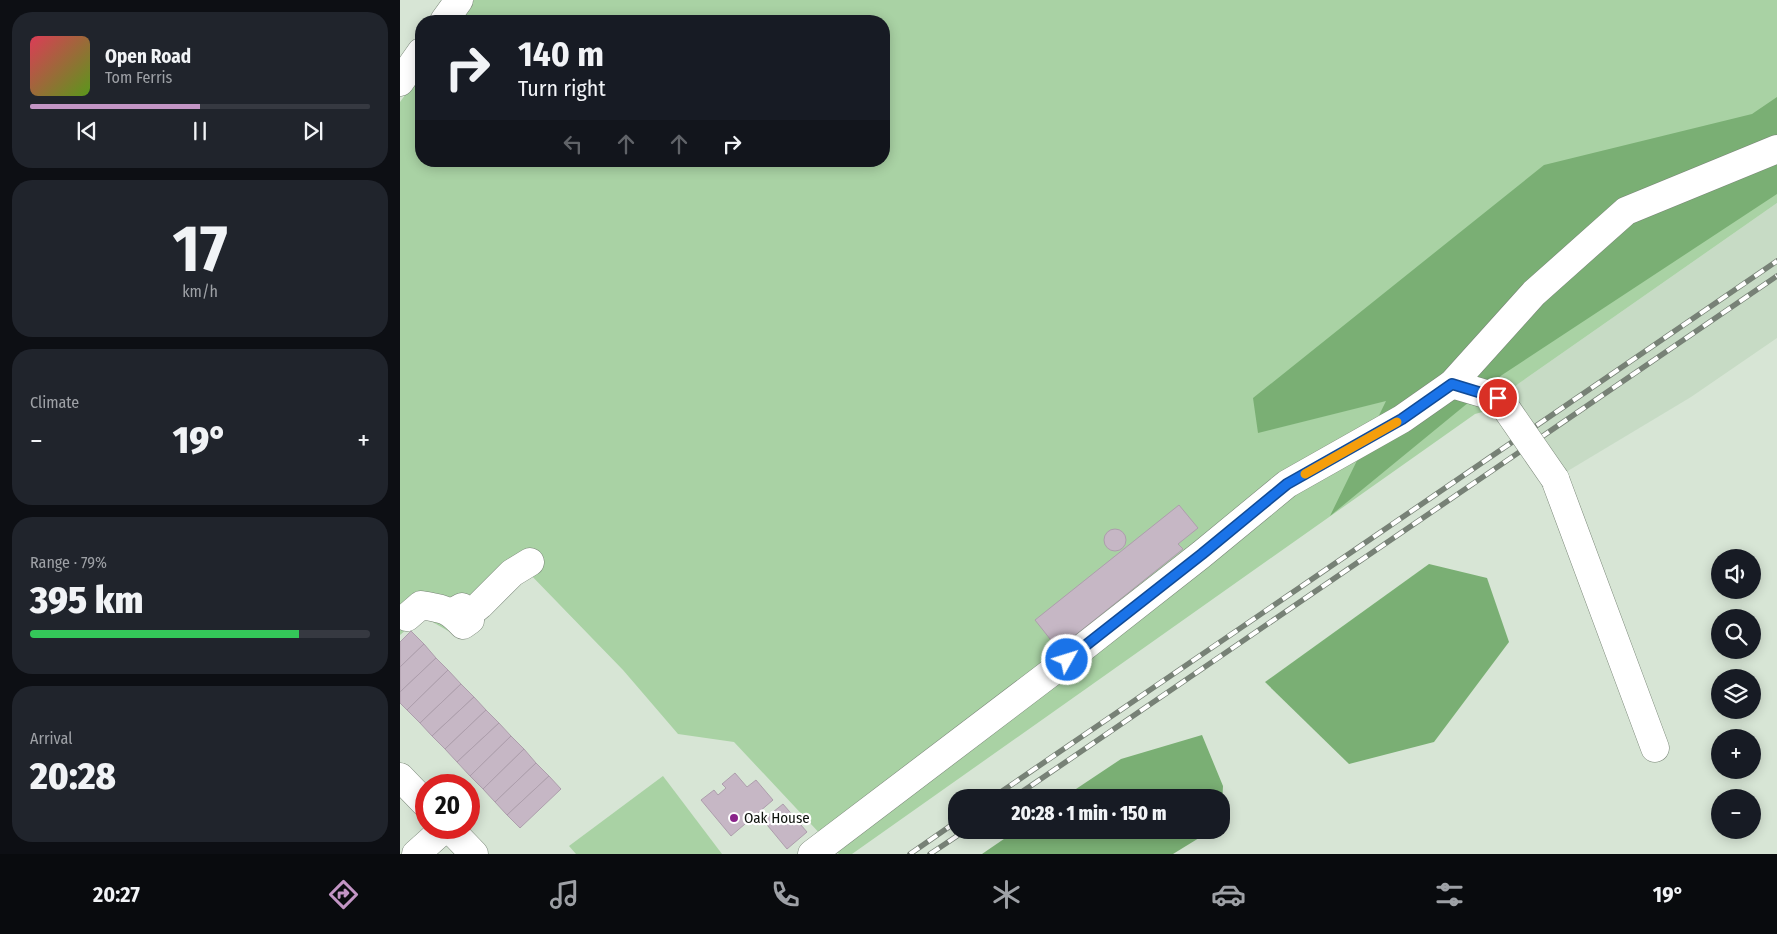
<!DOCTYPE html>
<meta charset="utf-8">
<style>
:root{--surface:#171b24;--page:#20242c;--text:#f1f3f6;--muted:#9ea1a6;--line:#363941;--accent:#c395c5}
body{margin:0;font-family:"Fira Sans Condensed",sans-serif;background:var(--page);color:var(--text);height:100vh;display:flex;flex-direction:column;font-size:19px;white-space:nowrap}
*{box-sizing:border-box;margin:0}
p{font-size:16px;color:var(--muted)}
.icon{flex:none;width:28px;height:28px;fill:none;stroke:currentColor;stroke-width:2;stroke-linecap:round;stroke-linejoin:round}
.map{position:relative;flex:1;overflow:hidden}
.details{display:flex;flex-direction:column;gap:12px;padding:12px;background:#0d0f14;width:400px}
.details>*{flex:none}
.hud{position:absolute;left:15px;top:15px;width:475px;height:152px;border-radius:20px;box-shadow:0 2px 12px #0003;background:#171b24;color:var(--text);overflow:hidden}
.fabs{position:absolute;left:1311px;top:549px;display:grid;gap:10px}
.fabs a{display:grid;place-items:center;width:50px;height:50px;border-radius:50%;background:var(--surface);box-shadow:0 2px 12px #0003;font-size:25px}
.speed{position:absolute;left:15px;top:774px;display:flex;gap:10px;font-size:25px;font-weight:700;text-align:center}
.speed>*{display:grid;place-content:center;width:65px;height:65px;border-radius:50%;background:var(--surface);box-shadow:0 2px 12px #0003;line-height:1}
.speed .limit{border:8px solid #d22;background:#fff;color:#111}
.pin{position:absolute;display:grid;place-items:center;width:42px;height:42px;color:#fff;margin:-21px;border:2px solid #fff;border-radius:50%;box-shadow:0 1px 5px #0007}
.me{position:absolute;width:55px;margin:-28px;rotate:51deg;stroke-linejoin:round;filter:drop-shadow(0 0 4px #0008)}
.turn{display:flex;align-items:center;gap:18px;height:105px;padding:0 20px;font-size:22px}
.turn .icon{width:65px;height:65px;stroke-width:2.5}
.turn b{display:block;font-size:35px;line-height:42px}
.lanes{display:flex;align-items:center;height:48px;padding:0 20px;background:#0003;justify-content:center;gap:25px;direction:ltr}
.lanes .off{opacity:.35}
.big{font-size:38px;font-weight:800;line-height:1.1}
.details .widget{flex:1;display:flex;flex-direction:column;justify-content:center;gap:8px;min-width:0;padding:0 18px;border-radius:20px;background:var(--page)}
.details .dial{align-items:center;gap:0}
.dial b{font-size:65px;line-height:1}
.song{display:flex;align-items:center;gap:15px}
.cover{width:60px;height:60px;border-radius:8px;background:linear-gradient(135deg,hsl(350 70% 55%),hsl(90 70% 35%))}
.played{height:5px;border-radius:2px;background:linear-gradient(90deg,var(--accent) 50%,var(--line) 50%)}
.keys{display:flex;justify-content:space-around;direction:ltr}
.heat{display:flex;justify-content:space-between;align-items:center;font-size:28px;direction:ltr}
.charge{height:8px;border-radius:4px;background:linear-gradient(90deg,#34c759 79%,var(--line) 0)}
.trip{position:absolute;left:548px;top:789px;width:282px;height:50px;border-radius:20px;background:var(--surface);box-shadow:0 2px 12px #0003;font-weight:800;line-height:50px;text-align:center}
.tab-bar{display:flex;height:80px;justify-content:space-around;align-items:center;background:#090b0e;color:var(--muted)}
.tab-bar .icon{width:35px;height:35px}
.tab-bar .active{color:var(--accent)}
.tab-bar b{font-size:22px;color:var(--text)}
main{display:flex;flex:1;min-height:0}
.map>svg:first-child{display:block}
.built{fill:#c7dbc5}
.green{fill:#a9d2a4}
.forest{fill:#7aaf74}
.building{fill:#c6b7c5;stroke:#ad9eac}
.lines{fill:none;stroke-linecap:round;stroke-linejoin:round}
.minor-casing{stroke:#798677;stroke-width:29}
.minor{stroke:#fff;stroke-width:28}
.rail-casing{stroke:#778176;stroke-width:5.5}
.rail{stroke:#fff;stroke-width:4;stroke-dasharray:11;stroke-linecap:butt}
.minor-bridge-casing{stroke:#798677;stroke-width:29;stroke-linecap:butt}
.minor-bridge{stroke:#fff;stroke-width:28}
.route-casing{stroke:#114b97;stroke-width:12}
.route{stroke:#1a73e8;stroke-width:9}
.slow{stroke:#f59e0b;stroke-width:9}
.poi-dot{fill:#8a238a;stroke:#fff;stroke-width:2}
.labels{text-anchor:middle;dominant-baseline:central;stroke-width:4.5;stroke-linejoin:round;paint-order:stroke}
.poi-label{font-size:15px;fill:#0e130d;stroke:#fff;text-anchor:start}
</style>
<main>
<section class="details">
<div class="widget">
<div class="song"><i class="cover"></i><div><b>Open Road</b><p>Tom Ferris</p></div></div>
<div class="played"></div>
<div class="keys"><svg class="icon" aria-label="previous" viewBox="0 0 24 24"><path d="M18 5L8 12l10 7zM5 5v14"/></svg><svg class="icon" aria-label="pause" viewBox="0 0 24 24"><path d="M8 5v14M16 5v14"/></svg><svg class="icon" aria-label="next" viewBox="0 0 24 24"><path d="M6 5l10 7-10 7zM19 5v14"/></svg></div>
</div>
<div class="widget dial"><b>17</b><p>km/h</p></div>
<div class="widget"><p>Climate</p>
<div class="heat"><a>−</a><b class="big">19°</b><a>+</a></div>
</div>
<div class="widget"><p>Range · 79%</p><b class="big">395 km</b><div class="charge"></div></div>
<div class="widget"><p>Arrival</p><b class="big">20:28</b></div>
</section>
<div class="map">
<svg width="1377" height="854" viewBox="0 0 1377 854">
<rect width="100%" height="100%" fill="#d7e5d5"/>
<!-- built -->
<path class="built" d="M1377,203V338L1291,397L1161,475L1107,395L1118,384Z"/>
<!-- green -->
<g class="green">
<path d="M74,0H1377V203L1118,384L1090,410L1075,414L452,854H439L334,742L278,734L223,670L126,570L57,636L22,616L0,635V102L21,73V161H484V21H59Z"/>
<path d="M263,776L322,854H176L169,846Z"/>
</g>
<!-- forest -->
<g class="forest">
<path d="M1377,97V194L1102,375L930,516L986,401L858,433L853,398L1144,165L1352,114Z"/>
<path d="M1029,564L1087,578L1109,642L1034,742L949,764L865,682Z"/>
<path d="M802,735L823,786L821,823V798L664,797L721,759Z"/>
<path d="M617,830H812L773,854H582Z"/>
</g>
<!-- building -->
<g class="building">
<path d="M779,505L798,528L778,544L783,549L658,649L635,620Z"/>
<circle cx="715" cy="540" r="11"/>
<path d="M11,631L24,644L0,667V642Z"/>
<path d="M24,644L36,658L0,692V667Z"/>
<path d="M36,658L48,670L7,710L0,703V692Z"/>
<path d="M48,670L61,684L20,723L7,710Z"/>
<path d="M61,684L74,697L32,736L20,723Z"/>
<path d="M74,697L86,710L45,749L32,736Z"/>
<path d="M86,710L99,723L57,762L45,749Z"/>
<path d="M99,723L111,736L70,776L57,762Z"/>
<path d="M111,736L124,749L83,789L70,776Z"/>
<path d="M124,749L136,763L95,802L83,789Z"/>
<path d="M136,763L149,776L107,815L95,802Z"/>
<path d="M335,773L347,787L356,780L373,800L331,836L301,800L314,790L318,795L326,788L322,784Z"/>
<path d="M149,776L161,789L120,828L107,815Z"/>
<path d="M383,804L407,832L387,849L363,820Z"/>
</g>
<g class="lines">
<defs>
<g id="minor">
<path d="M44,21L59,0"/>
<path d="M0,82L21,52"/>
<path d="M1052,384L1099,398"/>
<path d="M1155,479L1255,748"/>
<path d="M69,614L80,605L112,573L130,562"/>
<path d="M7,617L21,605C43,609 47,608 63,625L70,620L69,614L62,607L51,613"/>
<path d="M0,777L26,804"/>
<path d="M49,828L74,854"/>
<path d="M16,854L45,828"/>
<path d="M412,854L653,671L802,554L887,484L1002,419L1052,384L1134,293L1226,211L1377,149"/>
</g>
</defs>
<!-- minor casing -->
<use href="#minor" class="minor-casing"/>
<!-- minor -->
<use href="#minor" class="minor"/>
<defs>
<g id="rail">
<path d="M592,798L1377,261"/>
<path d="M613,798L1377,276"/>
<path d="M510,854L556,822"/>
<path d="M530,854L566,830"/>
</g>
</defs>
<!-- rail casing -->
<use href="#rail" class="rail-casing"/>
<!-- rail -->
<use href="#rail" class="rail"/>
<defs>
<path id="minor-bridge" d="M1099,398L1155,479"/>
</defs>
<!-- minor-bridge casing -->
<use href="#minor-bridge" class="minor-bridge-casing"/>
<!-- minor-bridge -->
<use href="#minor-bridge" class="minor-bridge"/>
</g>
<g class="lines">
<defs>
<path id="route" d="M667,660L802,554L887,484L1002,419L1052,384L1098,398"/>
</defs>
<!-- route casing -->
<use href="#route" class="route-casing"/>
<!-- route -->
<use href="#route" class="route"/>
<!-- slow -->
<path class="slow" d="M905,474L997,422"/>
</g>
<!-- markers -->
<circle class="poi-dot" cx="334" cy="818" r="5"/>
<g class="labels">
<!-- poi labels -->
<g class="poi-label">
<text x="344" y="818">Oak House</text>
</g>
</g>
</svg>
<div class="fabs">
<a><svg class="icon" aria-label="sound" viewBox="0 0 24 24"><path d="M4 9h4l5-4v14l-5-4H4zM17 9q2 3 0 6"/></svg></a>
<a><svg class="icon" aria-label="search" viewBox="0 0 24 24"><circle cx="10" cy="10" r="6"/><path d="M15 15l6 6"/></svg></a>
<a><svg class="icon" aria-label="layers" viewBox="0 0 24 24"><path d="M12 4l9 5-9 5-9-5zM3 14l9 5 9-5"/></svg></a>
<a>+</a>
<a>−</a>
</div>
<div class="speed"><div class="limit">20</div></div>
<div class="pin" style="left:1098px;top:398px;background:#d93025"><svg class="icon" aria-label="arrive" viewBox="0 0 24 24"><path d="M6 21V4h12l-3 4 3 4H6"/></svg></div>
<svg class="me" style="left:667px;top:660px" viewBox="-20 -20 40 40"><circle r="17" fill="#1a73e8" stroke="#fff" stroke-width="3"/><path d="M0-11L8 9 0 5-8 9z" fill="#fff"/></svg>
<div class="trip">20:28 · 1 min · 150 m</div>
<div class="hud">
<div class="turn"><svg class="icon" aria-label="right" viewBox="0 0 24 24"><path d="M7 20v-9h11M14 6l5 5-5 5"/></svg><div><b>140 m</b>Turn right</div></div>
<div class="lanes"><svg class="icon off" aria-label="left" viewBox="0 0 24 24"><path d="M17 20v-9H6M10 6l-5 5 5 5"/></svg><svg class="icon off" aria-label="ahead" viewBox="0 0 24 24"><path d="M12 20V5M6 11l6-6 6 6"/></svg><svg class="icon off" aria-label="ahead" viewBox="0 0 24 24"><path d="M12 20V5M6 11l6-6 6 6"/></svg><svg class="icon" aria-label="right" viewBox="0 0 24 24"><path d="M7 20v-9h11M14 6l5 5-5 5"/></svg></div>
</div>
</div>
</main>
<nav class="tab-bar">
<b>20:27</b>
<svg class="icon active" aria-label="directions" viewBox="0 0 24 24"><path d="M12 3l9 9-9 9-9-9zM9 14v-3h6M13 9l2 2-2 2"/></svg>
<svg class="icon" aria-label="music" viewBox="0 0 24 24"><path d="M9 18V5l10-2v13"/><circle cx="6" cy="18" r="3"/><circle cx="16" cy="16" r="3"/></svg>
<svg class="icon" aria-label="phone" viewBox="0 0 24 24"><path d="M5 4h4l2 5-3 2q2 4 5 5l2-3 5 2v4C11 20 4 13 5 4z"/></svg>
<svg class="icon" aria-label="climate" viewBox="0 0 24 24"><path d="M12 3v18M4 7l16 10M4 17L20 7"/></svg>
<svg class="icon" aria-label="car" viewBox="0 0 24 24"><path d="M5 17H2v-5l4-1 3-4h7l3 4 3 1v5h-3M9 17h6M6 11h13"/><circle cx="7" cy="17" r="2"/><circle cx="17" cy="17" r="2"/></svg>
<svg class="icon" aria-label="filters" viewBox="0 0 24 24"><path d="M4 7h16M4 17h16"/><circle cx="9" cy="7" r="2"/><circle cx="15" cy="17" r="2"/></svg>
<b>19°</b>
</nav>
